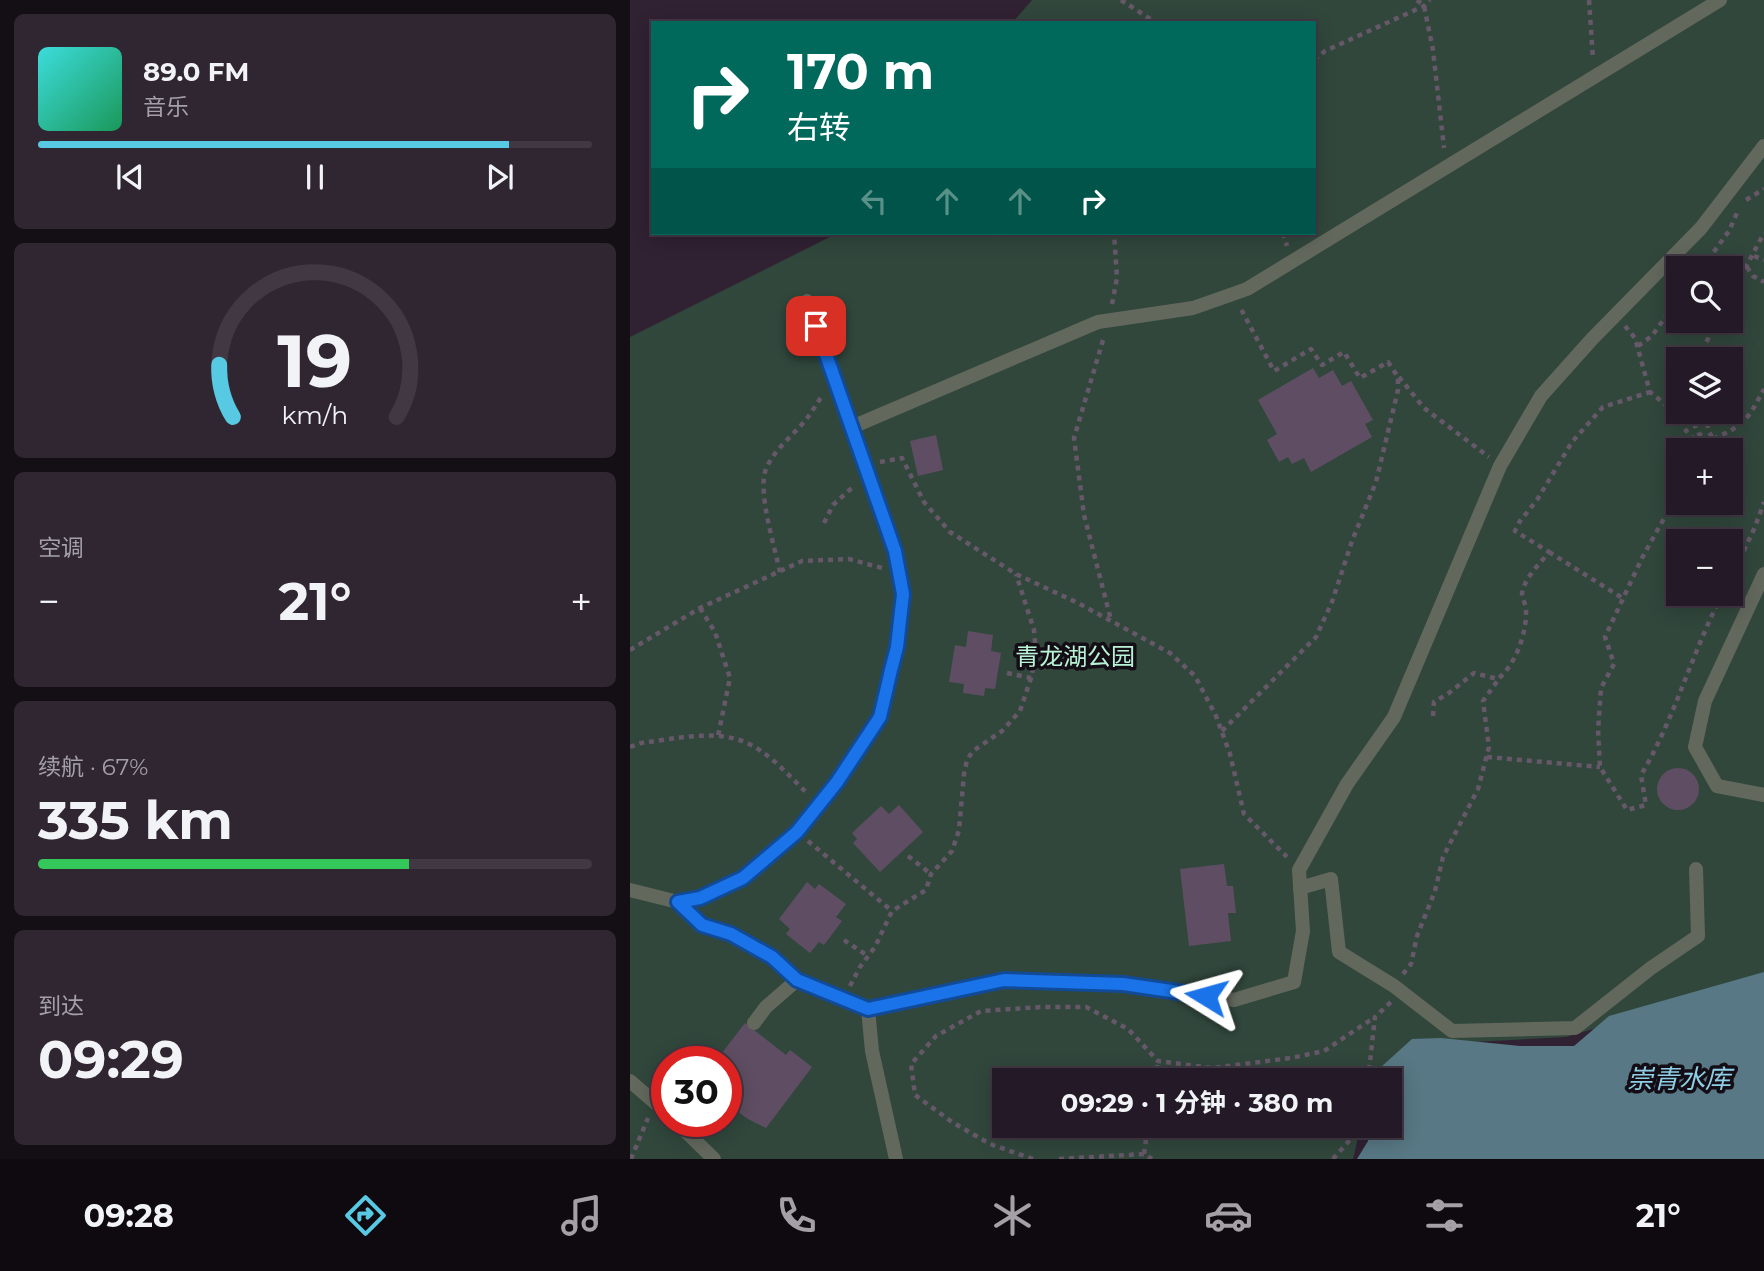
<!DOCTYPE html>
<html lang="zh">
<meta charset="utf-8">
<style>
:root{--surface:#241926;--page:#302632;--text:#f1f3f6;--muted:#a3a0a7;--line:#413843;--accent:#57c9e2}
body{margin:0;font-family:Montserrat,"Noto Sans SC",sans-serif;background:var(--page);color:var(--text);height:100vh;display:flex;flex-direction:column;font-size:26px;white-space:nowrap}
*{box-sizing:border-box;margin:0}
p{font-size:23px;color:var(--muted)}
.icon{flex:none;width:38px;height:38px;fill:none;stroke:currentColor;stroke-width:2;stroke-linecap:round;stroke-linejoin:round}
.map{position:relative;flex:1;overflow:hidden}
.sheet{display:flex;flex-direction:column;gap:14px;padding:14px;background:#140e15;width:630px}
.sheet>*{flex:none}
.banner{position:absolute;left:21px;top:21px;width:665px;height:214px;border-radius:0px;box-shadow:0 4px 18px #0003,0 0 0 2px var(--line);background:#00695c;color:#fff;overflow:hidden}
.buttons{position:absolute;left:1036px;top:256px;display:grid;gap:14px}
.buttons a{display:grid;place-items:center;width:77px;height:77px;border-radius:0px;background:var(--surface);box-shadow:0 4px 18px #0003,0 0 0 2px var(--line);font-size:35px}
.speed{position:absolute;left:21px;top:1046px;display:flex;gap:14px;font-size:35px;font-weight:700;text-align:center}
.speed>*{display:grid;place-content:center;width:91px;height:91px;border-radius:50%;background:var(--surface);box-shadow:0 4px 18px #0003,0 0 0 2px var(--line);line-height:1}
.speed .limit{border:10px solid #d22;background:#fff;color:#111}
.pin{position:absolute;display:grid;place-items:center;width:60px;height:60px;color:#fff;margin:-30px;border-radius:14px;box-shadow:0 4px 10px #0006}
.me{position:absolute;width:77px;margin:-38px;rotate:278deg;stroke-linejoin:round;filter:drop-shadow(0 0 5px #0008)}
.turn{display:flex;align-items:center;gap:24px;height:147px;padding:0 21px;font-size:32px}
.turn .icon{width:91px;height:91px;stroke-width:2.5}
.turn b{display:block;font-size:49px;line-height:60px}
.lanes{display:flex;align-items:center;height:66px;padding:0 21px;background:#0003;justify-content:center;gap:35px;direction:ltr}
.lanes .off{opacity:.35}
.big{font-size:52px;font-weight:700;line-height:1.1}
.sheet .card{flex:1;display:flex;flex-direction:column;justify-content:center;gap:10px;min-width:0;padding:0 24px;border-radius:10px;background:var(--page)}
.sheet .dial{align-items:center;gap:0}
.dial svg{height:182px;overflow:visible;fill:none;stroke:var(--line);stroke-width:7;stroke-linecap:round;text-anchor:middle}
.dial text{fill:var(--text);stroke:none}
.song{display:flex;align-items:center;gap:21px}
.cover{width:84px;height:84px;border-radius:10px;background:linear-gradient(135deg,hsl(180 70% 55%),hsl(150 70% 35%))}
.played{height:7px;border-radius:4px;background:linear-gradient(90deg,var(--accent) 85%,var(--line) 85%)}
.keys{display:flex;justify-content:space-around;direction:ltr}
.heat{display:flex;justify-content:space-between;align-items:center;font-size:38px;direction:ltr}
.charge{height:10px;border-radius:5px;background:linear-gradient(90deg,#34c759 67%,var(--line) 0)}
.trip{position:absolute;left:362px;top:1068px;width:410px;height:70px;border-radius:0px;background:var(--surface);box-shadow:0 4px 18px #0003,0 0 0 2px var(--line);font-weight:700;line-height:70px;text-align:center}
.dock{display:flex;height:112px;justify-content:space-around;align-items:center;background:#0e0a0f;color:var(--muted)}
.dock .icon{width:49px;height:49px}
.dock .current{color:var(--accent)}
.dock b{font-size:32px;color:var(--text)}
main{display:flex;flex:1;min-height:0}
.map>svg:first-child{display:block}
.green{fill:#31473c;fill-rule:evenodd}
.water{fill:#577884}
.building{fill:#5f4e63}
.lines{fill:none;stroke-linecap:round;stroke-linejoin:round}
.path{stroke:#665869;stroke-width:4.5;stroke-dasharray:5 5;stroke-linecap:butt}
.street{stroke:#63685d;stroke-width:14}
.route-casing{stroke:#114b97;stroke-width:18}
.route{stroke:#1a73e8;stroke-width:12}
.labels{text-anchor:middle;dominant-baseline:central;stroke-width:7;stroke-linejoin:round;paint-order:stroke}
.park-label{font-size:24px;fill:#b8f3d5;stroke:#140d15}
.water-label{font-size:26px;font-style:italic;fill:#8ecfe6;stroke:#140d15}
</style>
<main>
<section class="sheet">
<div class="card">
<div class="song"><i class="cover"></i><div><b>89.0 FM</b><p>音乐</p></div></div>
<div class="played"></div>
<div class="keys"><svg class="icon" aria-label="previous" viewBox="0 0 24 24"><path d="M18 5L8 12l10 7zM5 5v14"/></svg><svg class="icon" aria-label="pause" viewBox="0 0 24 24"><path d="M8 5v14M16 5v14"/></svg><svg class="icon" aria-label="next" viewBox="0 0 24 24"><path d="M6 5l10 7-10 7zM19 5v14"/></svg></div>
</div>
<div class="card dial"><svg viewBox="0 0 100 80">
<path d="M14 69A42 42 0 1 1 86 69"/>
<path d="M14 69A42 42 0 0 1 8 46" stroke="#57c9e2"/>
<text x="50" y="56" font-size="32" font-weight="700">19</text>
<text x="50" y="72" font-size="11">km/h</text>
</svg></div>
<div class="card"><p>空调</p>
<div class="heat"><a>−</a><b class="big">21°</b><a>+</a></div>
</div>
<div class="card"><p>续航 · 67%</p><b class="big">335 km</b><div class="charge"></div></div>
<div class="card"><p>到达</p><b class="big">09:29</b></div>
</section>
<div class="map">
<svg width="1134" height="1159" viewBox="0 0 1134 1159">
<rect width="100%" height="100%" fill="#302133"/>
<!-- green -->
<path class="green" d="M402,0H1134V979L936,1037L786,1045L744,1077L743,1080H374V1125H731L723,1159H0V337L200,237L203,233H684V23H382ZM1048,268H1101V320H1048ZM1048,359H1101V411H1048ZM1048,450H1101V502H1048ZM1048,541H1101V593H1048ZM37,1062H96V1122H37Z"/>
<!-- water -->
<path class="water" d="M1134,972V1159H727L738,1141L743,1125H760V1080H749L751,1067L782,1039L811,1038L890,1046H944L979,1016Z"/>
<!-- building -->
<g class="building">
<path d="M683,368L689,378L703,370L712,386L721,381L743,420L735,424L742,437L681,472L674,458L662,464L658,457L649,462L637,440L647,434L628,400Z"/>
<path d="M306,435L313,470L288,476L280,441Z"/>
<path d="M338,631L363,635L361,651L371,653L365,689L355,688L354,696L333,693L334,684L319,682L325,645L336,647Z"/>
<circle cx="1048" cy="789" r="21"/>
<path d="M269,805L293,832L250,872L223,843L227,839L222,833L251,806L259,814Z"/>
<path d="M594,864L597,886H603L606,913H598L601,941L559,946L550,869Z"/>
<path d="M177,882L185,889L189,884L216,904L206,917L212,921L194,945L189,942L180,953L156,934L160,929L149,919Z"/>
<path d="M115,1023L156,1055L160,1050L182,1067L136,1128L118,1119L96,1103V1062H85Z"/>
</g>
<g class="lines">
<!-- path -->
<g class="path">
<path d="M491,0L526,23"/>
<path d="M787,0L794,6L803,50L814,148"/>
<path d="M959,0L963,59"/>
<path d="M684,60L695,51L794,6L800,0"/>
<path d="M1116,200L1134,189"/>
<path d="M311,233L365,235L377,233"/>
<path d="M653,233L657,246"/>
<path d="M1124,256L1134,260"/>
<path d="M1117,267L1123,276L1134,282"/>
<path d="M1072,268L1099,231L1107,213"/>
<path d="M1101,295L1134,233"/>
<path d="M482,304L487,278L484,233"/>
<path d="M995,326L1005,338L1020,392L1036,405L1048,396"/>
<path d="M473,340L444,438L454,515L481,620"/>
<path d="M1008,346L1022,336L1048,299"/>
<path d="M1066,359L1078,339L1085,320"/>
<path d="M769,377L794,408L859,457"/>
<path d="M1043,401L1048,408"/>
<path d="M1036,405C1042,412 1058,434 1063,438C1069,443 1072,443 1077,450"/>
<path d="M1050,411L1057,421L1063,422L1069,434L1082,441"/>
<path d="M1065,411L1077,416L1078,430L1083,439L1077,450"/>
<path d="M1083,439C1115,425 1118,419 1134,389"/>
<path d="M250,462L272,458L294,502L320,532L386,574L448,603L540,653L565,676L586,716L600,754L614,814L657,857"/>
<path d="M1048,493L1012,558L975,637L984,664L971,688L968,730L970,767L997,810L1016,805L1011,775C1045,718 1062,652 1093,593"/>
<path d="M194,523L203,505L225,485"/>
<path d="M919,552L994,599"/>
<path d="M150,572C145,548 127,491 136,469C144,449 165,434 178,417C183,410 188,402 193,394"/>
<path d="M1101,578L1125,527L1134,502"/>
<path d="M70,608L85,632L100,678L88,736"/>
<path d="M0,650L70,608L172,561L219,559L252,568"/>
<path d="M377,673L401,678"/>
<path d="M803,716L804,702L819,693L844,673L868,679C886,664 897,633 896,609C896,604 892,599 892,594C894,578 910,564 919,552L885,531L890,521L907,500L942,442L973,407L1020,392"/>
<path d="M592,731L686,637L702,602L722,541L746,482L768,390V377L758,362L730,378L714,352L692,365L681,349L644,371L611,309"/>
<path d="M0,747L11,743C45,739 87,728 119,744C142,755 160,777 178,794"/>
<path d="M857,757L970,767"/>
<path d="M178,841L262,911"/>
<path d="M278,856L301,874"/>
<path d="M214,940L238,956"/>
<path d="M773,974L781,964L787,936L805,891L813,857L848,789L859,747L853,701L868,680"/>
<path d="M220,986L230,967L245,947L262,911L296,890L301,874L322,851L329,830L334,774L337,760L343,751L372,731L390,711L401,678L406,654L404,630L386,574"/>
<path d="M526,1080L528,1061"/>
<path d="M738,1080L745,1017L761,1002"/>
<path d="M514,1154L518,1125"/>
<path d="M1,1159L18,1118"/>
<path d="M403,1159L360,1144L322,1122L285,1095L281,1064L306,1036L351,1011L412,1007H456L498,1029L528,1061L582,1068L661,1058L694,1051L745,1017"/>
<path d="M429,1159L514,1154L522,1159"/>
<path d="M703,1159L733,1125"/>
</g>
<!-- street -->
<g class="street">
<path d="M222,427L468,322L563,308L617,289L1090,0"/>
<path d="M1134,574L1075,701L1065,747L1087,786L1134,795"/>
<path d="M670,888L701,879L709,952L764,986L822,1031L945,1028L1021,968L1068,936L1066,869"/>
<path d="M0,890L48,902L71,925L101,934L142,957L167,980L238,1009"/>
<path d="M48,902L70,898L113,878L167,832L207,782L250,717L267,647L273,594L265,551L177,301"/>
<path d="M124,1023L136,1007L167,980"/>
<path d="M0,1081L37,1113"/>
<path d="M46,1122L84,1159"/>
<path d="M266,1159L242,1051L238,1009L375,980L493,984L604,1000L664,982L673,931L669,870L717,784L764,717L870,466L911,396L962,339L1071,228L1134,146"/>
</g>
</g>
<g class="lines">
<defs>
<path id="route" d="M186,326L265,551L273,594L267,647L261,670L250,717L207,782L167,832L113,878L70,898L48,902L72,925L101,934L142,957L167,980L238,1009L374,980L493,984L576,996"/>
</defs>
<!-- route casing -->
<use href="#route" class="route-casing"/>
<!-- route -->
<use href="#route" class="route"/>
</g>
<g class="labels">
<!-- park labels -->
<g class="park-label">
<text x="445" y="656">青龙湖公园</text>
</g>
<!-- water labels -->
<g class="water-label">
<text x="1049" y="1079">崇青水库</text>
</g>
</g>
</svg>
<div class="buttons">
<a><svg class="icon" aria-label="search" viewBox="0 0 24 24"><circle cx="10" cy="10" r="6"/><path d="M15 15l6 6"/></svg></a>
<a><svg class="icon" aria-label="layers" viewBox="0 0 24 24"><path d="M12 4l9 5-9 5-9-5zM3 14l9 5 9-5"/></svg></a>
<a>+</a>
<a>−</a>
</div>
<div class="speed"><div class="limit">30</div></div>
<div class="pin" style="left:186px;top:326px;background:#d93025"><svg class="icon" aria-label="arrive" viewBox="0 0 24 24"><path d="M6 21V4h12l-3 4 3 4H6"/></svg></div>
<svg class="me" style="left:576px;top:996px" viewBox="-20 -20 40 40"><path d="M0-17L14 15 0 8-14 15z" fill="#1a73e8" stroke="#fff" stroke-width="4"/></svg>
<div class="trip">09:29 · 1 分钟 · 380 m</div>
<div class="banner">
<div class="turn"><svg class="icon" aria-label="right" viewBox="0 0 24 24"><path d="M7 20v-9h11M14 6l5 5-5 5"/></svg><div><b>170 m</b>右转</div></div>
<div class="lanes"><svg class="icon off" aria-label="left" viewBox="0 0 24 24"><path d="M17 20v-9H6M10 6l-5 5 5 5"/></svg><svg class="icon off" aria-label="ahead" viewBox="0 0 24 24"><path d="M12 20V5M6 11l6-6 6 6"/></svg><svg class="icon off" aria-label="ahead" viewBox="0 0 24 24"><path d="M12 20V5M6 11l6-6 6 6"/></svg><svg class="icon" aria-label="right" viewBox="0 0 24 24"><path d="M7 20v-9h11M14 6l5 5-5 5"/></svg></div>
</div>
</div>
</main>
<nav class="dock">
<b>09:28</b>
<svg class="icon current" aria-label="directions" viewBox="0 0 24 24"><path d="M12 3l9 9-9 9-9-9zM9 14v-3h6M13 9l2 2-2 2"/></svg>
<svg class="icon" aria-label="music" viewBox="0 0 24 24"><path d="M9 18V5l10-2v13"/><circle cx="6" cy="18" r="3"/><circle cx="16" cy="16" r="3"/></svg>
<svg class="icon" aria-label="phone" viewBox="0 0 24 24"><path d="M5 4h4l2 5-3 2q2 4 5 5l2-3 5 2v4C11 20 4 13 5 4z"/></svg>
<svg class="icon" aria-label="climate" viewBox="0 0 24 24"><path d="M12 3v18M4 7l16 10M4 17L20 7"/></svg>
<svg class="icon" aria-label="car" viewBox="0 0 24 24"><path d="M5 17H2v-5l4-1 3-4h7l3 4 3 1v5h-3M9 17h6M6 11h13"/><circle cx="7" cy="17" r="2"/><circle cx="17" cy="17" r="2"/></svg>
<svg class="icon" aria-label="filters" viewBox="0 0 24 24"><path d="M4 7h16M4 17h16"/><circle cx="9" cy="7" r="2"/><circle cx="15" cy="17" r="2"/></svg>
<b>21°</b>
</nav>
